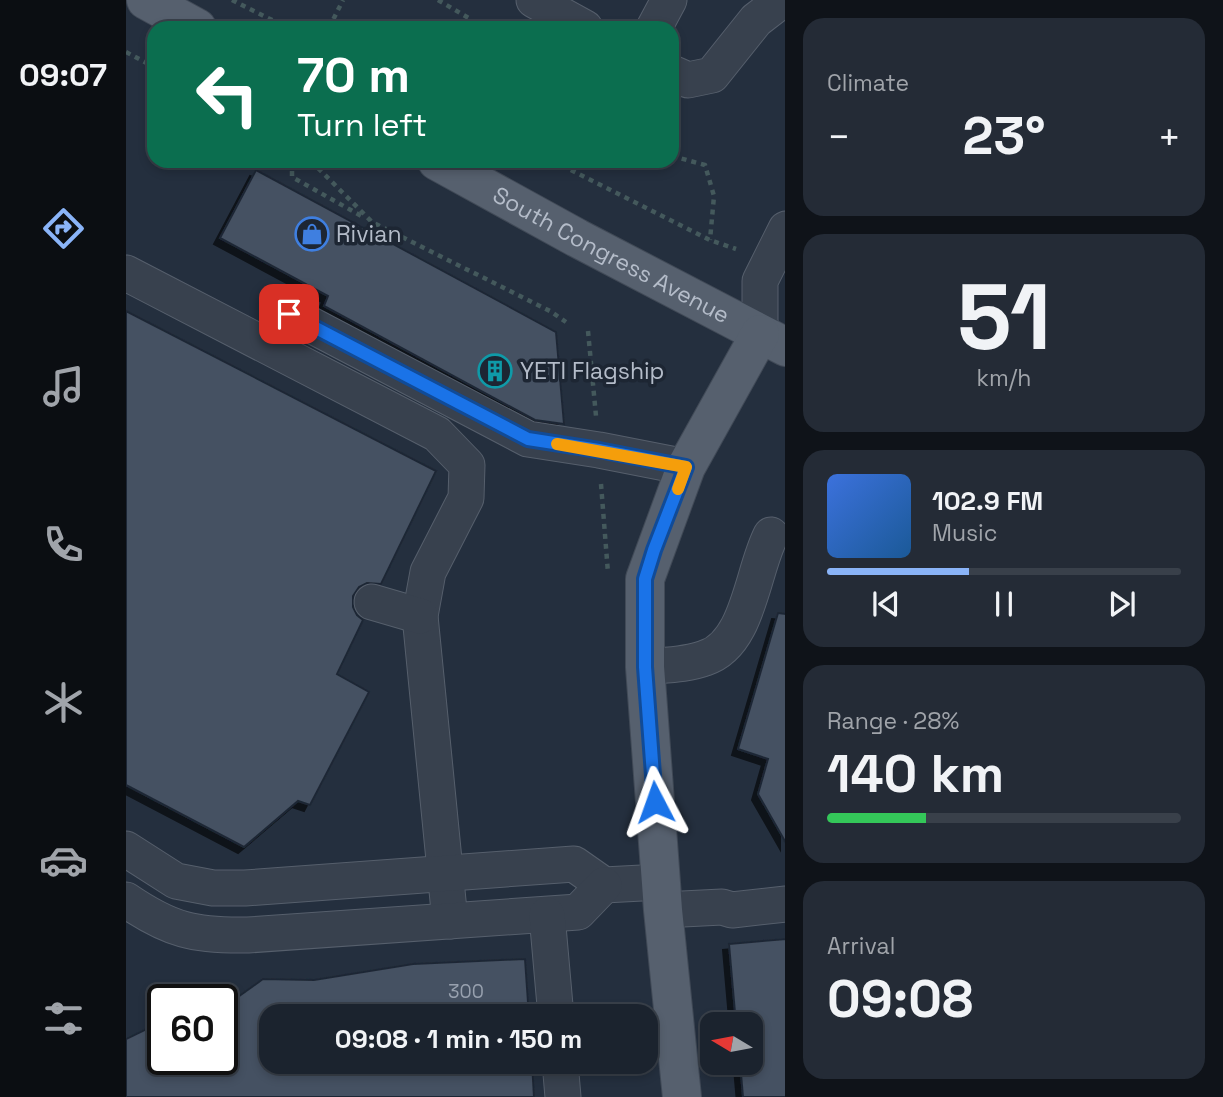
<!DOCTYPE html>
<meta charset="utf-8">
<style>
:root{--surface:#1b232e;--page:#242b36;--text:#f1f3f6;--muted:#a0a4aa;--line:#39404a;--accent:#8ab4f8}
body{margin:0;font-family:"Space Grotesk",sans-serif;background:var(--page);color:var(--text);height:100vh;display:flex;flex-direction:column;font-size:26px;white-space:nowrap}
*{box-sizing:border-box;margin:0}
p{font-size:23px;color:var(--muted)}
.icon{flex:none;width:38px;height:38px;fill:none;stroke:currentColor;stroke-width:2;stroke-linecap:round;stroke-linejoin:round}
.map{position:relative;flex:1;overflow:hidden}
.details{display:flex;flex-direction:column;gap:18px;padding:18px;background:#0f1319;width:438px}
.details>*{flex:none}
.top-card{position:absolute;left:21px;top:21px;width:532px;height:147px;border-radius:21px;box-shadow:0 4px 10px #0003,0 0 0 2px var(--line);background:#0b6e4f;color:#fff;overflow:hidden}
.needle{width:46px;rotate:280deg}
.tools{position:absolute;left:574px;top:1012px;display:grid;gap:14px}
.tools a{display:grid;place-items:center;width:63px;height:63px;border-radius:14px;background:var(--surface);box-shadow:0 4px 10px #0003,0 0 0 2px var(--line);font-size:35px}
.speed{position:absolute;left:21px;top:984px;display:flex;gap:14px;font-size:35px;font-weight:700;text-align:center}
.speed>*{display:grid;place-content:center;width:91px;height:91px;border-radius:50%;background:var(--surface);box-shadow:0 4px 10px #0003,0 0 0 2px var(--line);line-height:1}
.speed .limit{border:4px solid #111;border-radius:10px;background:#fff;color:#111}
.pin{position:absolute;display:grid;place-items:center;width:60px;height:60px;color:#fff;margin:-30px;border-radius:14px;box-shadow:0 4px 10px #0006}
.me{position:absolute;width:77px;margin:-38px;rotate:356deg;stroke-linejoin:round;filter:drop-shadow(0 0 5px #0008)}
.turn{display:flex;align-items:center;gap:24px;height:147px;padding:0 35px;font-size:32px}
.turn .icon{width:91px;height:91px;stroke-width:2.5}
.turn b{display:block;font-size:49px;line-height:60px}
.big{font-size:52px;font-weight:600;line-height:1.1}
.details .tile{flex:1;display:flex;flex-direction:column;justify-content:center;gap:10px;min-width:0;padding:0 24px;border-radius:21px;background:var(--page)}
.details .dial{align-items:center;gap:0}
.dial b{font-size:91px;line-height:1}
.song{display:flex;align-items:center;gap:21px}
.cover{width:84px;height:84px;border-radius:10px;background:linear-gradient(135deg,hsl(220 70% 55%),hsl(210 70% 35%))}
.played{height:7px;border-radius:4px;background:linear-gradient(90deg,var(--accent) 40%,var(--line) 40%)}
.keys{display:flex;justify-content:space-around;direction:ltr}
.heat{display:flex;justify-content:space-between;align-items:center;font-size:38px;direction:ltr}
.charge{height:10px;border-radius:5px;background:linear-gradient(90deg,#34c759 28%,var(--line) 0)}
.trip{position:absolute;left:133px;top:1004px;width:399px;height:70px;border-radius:21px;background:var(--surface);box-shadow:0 4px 10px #0003,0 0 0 2px var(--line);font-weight:600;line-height:70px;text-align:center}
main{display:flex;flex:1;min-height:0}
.dock{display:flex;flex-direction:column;width:126px;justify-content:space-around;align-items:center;background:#0b0e12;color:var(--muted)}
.dock .icon{width:49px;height:49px}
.dock .current{color:var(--accent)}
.dock b{font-size:32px;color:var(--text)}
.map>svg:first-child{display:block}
.building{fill:#455162;stroke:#1f2835;stroke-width:2;filter:url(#shadow)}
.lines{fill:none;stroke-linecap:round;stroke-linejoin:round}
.minor-casing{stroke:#565f6c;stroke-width:37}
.major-casing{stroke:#414a57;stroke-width:40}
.path{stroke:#44595c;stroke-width:4.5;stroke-dasharray:5 5;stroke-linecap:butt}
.minor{stroke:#38414e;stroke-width:35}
.major{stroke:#56606e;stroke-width:38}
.route-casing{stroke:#114b97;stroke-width:18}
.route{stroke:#1a73e8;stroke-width:12}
.slow{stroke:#f59e0b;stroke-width:12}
.labels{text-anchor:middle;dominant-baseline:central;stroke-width:7;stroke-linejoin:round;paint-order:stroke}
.number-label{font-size:19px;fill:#98a1af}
.poi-label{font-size:23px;fill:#b4bcc9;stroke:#1d2633;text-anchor:start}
.street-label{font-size:23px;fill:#b4bcc9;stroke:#1d2633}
</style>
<main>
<nav class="dock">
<b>09:07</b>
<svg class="icon current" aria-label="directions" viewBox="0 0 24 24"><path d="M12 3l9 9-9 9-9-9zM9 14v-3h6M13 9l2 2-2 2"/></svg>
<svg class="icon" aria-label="music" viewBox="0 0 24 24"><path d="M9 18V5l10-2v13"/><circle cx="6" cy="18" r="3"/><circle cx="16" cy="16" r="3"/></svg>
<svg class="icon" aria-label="phone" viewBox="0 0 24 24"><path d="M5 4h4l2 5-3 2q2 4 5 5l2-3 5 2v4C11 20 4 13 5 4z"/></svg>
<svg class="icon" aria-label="climate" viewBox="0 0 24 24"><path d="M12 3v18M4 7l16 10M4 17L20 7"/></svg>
<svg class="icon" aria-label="car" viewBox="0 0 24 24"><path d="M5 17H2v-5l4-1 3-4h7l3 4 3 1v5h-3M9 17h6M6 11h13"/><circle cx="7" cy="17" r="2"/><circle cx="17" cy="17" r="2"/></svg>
<svg class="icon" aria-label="filters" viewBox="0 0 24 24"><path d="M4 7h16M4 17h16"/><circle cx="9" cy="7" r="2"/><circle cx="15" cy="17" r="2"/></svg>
</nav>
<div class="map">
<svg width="660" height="1097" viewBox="0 0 660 1097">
<defs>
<filter id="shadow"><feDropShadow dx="-6" dy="6" stdDeviation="0" flood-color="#0009"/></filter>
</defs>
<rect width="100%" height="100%" fill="#242f3e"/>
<!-- building -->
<g class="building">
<path d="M130,170L430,332L438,424L409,420L198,306L202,296L94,238Z"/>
<path d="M0,311L310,471L255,584L241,583L233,587L227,596V607L231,615L237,620L211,674L243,692L184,805L172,801L118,847L0,785Z"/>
<path d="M652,613L660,614V843L632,794L642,759L612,749Z"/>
<path d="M660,939V1097H617L614,1062H625V1024H610L603,944Z"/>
<path d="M399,959L403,1017H145V1062H406L408,1097H0V1039L37,1021V1059H96V1001L109,999L137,979L188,980L287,964Z"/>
</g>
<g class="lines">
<defs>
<g id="minor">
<path d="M408,0L459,28"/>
<path d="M528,28L543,0"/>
<path d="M546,73L562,80L586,75L630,20L656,0"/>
<path d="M0,273L311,434L341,465L340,498L302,572L294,616L324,921"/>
<path d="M164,314L402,439L473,450L560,467"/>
<path d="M634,334V281L660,229"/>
<path d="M246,602L294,616"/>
<path d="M519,667C539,665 561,665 579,658C623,644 626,571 645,535"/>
<path d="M0,849L50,881L87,888H119L448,864L478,885L535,882"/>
<path d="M0,900C44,930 68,936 122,935L452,912L478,885"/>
<path d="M537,910L596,907L606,910L660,904"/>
<path d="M421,915L430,1017"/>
<path d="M434,1062L437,1097"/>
</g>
<g id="major">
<path d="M20,0L71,28"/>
<path id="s1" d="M311,161L451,238L660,347"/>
<path d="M556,1097L537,910L519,667V579L560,467L634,334"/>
</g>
</defs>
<!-- minor casing -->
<use href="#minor" class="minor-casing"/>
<!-- major casing -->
<use href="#major" class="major-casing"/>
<!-- path -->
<g class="path">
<path d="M106,0L162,28"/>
<path d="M312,0L346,20L348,28"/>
<path d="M203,28L217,0"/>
<path d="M0,52L28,67"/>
<path d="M546,156L579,165L588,196L584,240"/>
<path d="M166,161V177L239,218"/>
<path d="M185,161L246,222L424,311L440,322"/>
<path d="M427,161L584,240L610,249"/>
<path d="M462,331L470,416"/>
<path d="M475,484L482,573"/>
</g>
<!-- minor -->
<use href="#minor" class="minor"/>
<!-- major -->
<use href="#major" class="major"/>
</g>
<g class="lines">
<defs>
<path id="route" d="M163,314L402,439L473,450L560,467L528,550L519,579V667L529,802"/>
</defs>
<!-- route casing -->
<use href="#route" class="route-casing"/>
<!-- route -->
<use href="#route" class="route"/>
<!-- slow -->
<path class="slow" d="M431,444L560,467L552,489"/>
</g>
<!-- icons -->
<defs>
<symbol id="shop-ring" viewBox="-11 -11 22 22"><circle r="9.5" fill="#1d2633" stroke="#3f7fe0" stroke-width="1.5"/><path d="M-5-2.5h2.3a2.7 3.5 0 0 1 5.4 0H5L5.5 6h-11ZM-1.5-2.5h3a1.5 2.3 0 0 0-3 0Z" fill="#3f7fe0"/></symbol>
<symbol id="building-ring" viewBox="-11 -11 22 22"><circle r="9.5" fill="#1d2633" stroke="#0f9aa8" stroke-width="1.5"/><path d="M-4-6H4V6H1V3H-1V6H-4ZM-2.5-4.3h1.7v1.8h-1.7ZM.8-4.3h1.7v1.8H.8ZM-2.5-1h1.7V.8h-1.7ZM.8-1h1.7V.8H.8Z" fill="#0f9aa8"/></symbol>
</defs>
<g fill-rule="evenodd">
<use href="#shop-ring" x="167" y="215" width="38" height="38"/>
<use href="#building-ring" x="350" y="352" width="38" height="38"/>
</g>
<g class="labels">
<!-- number labels -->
<g class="number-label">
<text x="340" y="991">300</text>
</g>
<!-- poi labels -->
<g class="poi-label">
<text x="210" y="234">Rivian</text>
<text x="394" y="371">YETI Flagship</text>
</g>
<!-- street labels -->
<g class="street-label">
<text stroke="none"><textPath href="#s1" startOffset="198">South Congress Avenue</textPath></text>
</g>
</g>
</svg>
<div class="tools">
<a><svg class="needle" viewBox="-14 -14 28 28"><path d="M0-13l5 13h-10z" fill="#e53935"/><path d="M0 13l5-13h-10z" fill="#a0a4aa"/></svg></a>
</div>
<div class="speed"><div class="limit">60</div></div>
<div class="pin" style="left:163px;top:314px;background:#d93025"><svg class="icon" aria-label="arrive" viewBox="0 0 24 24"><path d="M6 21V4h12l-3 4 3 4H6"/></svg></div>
<svg class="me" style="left:529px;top:802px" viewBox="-20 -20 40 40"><path d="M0-17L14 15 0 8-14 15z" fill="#1a73e8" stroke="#fff" stroke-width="4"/></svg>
<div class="trip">09:08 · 1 min · 150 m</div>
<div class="top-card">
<div class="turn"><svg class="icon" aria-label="left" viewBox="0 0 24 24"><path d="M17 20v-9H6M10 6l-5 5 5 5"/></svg><div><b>70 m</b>Turn left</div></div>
</div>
</div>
<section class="details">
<div class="tile"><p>Climate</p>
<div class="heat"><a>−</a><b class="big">23°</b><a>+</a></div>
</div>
<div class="tile dial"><b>51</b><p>km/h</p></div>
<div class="tile">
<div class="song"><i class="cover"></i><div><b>102.9 FM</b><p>Music</p></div></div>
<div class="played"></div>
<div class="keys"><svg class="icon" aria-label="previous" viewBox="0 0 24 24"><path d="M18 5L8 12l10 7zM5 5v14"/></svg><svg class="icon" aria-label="pause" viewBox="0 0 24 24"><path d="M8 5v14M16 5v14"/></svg><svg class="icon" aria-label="next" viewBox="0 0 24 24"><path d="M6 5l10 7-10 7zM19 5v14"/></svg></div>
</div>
<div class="tile"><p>Range · 28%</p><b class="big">140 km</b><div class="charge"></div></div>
<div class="tile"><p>Arrival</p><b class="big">09:08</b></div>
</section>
</main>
